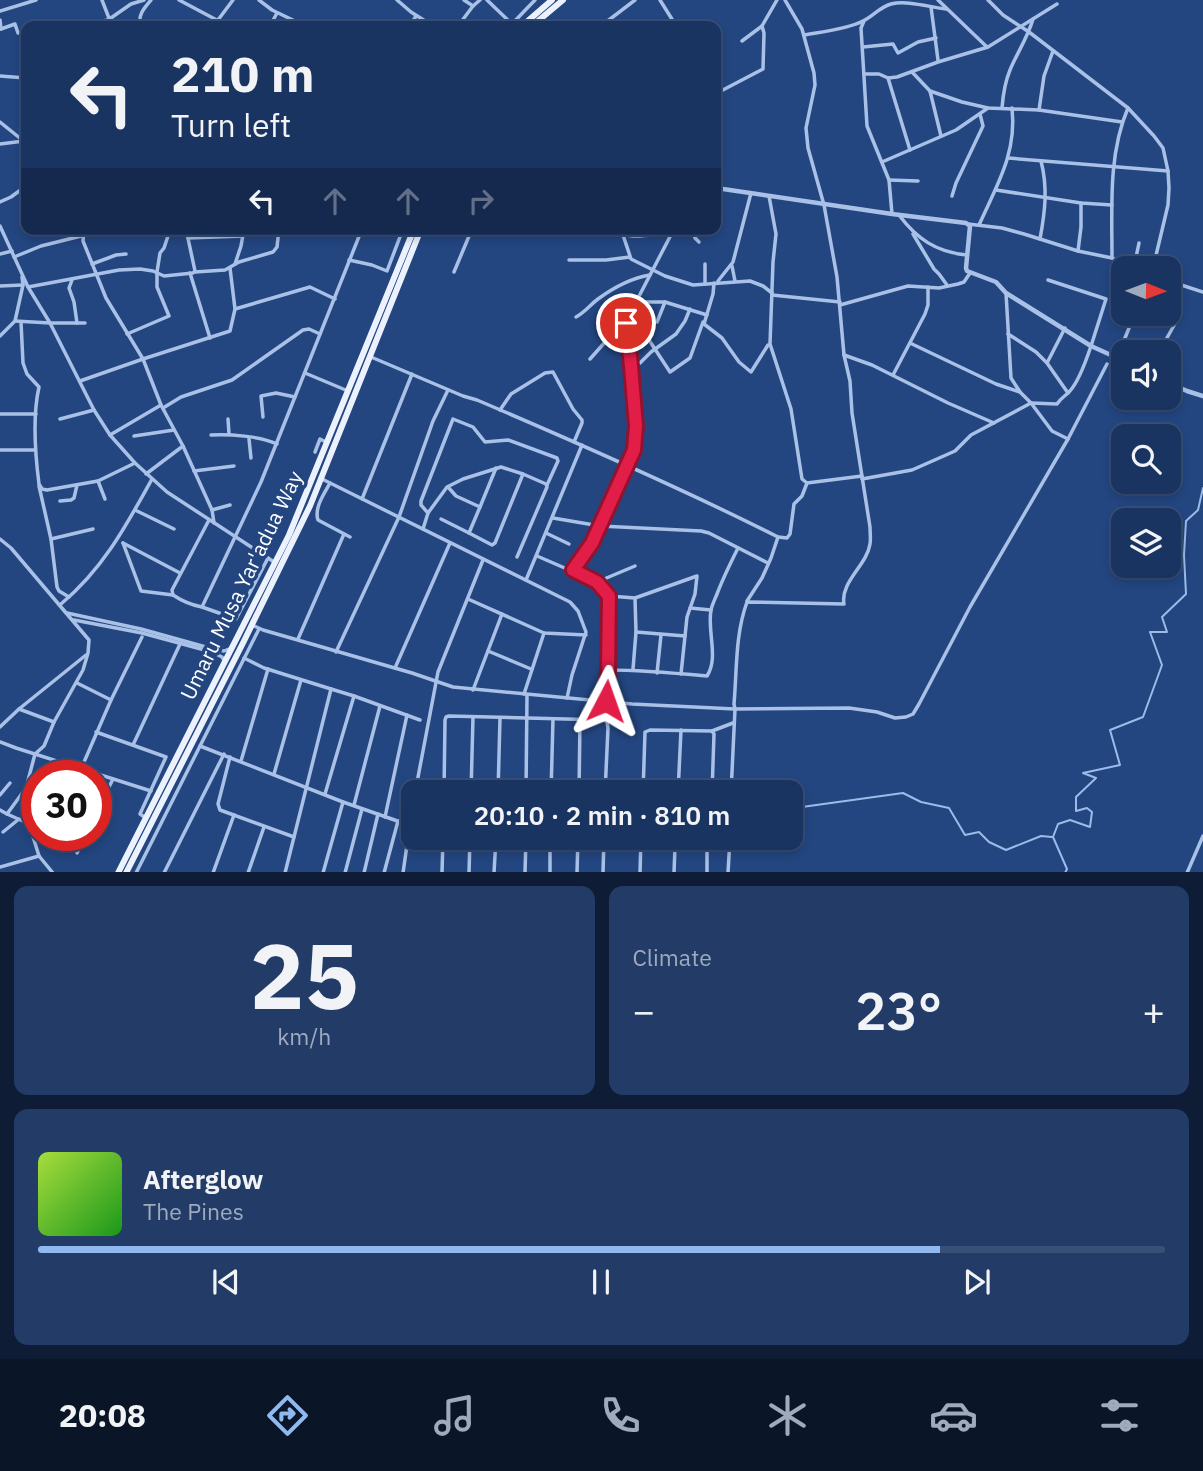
<!DOCTYPE html>
<meta charset="utf-8">
<style>
:root{--surface:#1a3461;--page:#233c67;--text:#f1f3f6;--muted:#9faabd;--line:#384f76;--accent:#90b9f0}
body{margin:0;font-family:"IBM Plex Sans",sans-serif;background:var(--page);color:var(--text);height:100vh;display:flex;flex-direction:column;font-size:26px;white-space:nowrap}
*{box-sizing:border-box;margin:0}
p{font-size:23px;color:var(--muted)}
.icon{flex:none;width:38px;height:38px;fill:none;stroke:currentColor;stroke-width:2;stroke-linecap:round;stroke-linejoin:round}
.map{position:relative;height:872px;overflow:hidden}
.details{display:flex;flex-direction:column;gap:14px;padding:14px;background:#0e1d35;flex:1}
.details>*{flex:none}
.banner{position:absolute;left:21px;top:21px;width:700px;height:214px;border-radius:14px;box-shadow:0 4px 10px #0003,0 0 0 2px var(--line);background:#1a3461;color:var(--text);overflow:hidden}
.needle{width:46px;rotate:91deg}
.fabs{position:absolute;left:1111px;top:256px;display:grid;gap:14px}
.fabs a{display:grid;place-items:center;width:70px;height:70px;border-radius:14px;background:var(--surface);box-shadow:0 4px 10px #0003,0 0 0 2px var(--line);font-size:35px}
.speed{position:absolute;left:21px;top:760px;display:flex;gap:14px;font-size:35px;font-weight:700;text-align:center}
.speed>*{display:grid;place-content:center;width:91px;height:91px;border-radius:50%;background:var(--surface);box-shadow:0 4px 10px #0003,0 0 0 2px var(--line);line-height:1}
.speed .limit{border:10px solid #d22;background:#fff;color:#111}
.pin{position:absolute;display:grid;place-items:center;width:60px;height:60px;color:#fff;margin:-30px;border:4px solid #fff;border-radius:50%;box-shadow:0 2px 7px #0007}
.me{position:absolute;width:77px;margin:-38px;rotate:4deg;stroke-linejoin:round;filter:drop-shadow(0 0 5px #0008)}
.turn{display:flex;align-items:center;gap:24px;height:147px;padding:0 35px;font-size:32px}
.turn .icon{width:91px;height:91px;stroke-width:2.5}
.turn b{display:block;font-size:49px;line-height:60px}
.lanes{display:flex;align-items:center;height:66px;padding:0 35px;background:#0003;justify-content:center;gap:35px;direction:ltr}
.lanes .off{opacity:.35}
.big{font-size:52px;font-weight:600;line-height:1.1}
.details .widget{flex:1;display:flex;flex-direction:column;justify-content:center;gap:10px;min-width:0;padding:0 24px;border-radius:14px;background:var(--page)}
.details .dial{align-items:center;gap:0}
.dial b{font-size:91px;line-height:1}
.song{display:flex;align-items:center;gap:21px}
.cover{width:84px;height:84px;border-radius:10px;background:linear-gradient(135deg,hsl(80 70% 55%),hsl(120 70% 35%))}
.played{height:7px;border-radius:4px;background:linear-gradient(90deg,var(--accent) 80%,var(--line) 80%)}
.keys{display:flex;justify-content:space-around;direction:ltr}
.heat{display:flex;justify-content:space-between;align-items:center;font-size:38px;direction:ltr}
.details .tiles{flex:1;display:grid;gap:14px;grid-template-columns:1fr 1fr}
.widget:last-child{grid-column:span 2}
.trip{position:absolute;left:401px;top:780px;width:402px;height:70px;border-radius:14px;background:var(--surface);box-shadow:0 4px 10px #0003,0 0 0 2px var(--line);font-weight:600;line-height:70px;text-align:center}
.tabs{display:flex;height:112px;justify-content:space-around;align-items:center;background:#0a1527;color:var(--muted)}
.tabs .icon{width:49px;height:49px}
.tabs .current{color:var(--accent)}
.tabs b{font-size:32px;color:var(--text)}
.map>svg:first-child{display:block}
.lines{fill:none;stroke-linecap:round;stroke-linejoin:round}
.stream{stroke:#9dbbe8;stroke-width:2}
.minor{stroke:#a9c1e7;stroke-width:3.5}
.tertiary{stroke:#a9c1e7;stroke-width:4.5}
.primary{stroke:#ebf1fd;stroke-width:6}
.route-casing{stroke:#92132f;stroke-width:18}
.route{stroke:#e11d48;stroke-width:12}
.labels{text-anchor:middle;dominant-baseline:central;stroke-width:7;stroke-linejoin:round;paint-order:stroke}
.street-label{font-size:21px;fill:#fff;stroke:#234681}
</style>
<div class="map">
<svg width="1203" height="873" viewBox="0 0 1203 873">
<rect width="100%" height="100%" fill="#234681"/>
<g class="lines">
<!-- stream -->
<g class="stream">
<path d="M763,785L767,793"/>
<path d="M791,805L802,807L903,793L921,802L949,808L965,835L979,832L989,842L1006,850L1041,836L1052,837"/>
<path d="M1065,873L1067,869L1053,837L1058,824L1070,820L1090,827L1092,812L1087,808L1076,811V797L1096,778L1083,773L1120,765L1110,730L1143,717L1162,665L1150,632H1167L1162,617L1186,594L1184,555L1186,521L1198,510L1203,488"/>
</g>
<!-- minor -->
<g class="minor">
<path d="M102,0L112,26"/>
<path d="M179,0L228,26"/>
<path d="M259,0L272,10L299,23"/>
<path d="M397,0L411,12L433,26"/>
<path d="M464,0L473,6"/>
<path d="M487,0L512,24"/>
<path d="M660,0L675,24"/>
<path d="M785,0L802,29L814,73L815,85L806,128L808,148L824,205L837,277L844,355L850,381L852,413L870,527C870,532 871,539 870,544C867,565 840,582 844,604L747,602C735,635 737,670 734,704L735,709L849,708L877,712L895,718L906,717L913,714L919,704L970,607L1068,439L1107,364"/>
<path d="M938,0L987,47"/>
<path d="M988,0L1003,15L1029,32L1128,108L1154,136L1163,148L1168,171L1169,188L1168,205L1153,268"/>
<path d="M931,7L938,60"/>
<path d="M0,11L36,0"/>
<path d="M0,20L1,29"/>
<path d="M218,20L233,0"/>
<path d="M864,21L861,28L867,126L889,180L892,214"/>
<path d="M75,26L108,20L131,4L144,0"/>
<path d="M141,26C137,16 144,8 151,0"/>
<path d="M270,26L277,13"/>
<path d="M410,26L416,16"/>
<path d="M458,26L473,6L480,0"/>
<path d="M510,26L535,0"/>
<path d="M601,26L635,0"/>
<path d="M1,29L15,24L18,33H26"/>
<path d="M804,35C821,32 848,29 863,21C873,16 880,7 891,4C907,0 929,7 946,9"/>
<path d="M742,41L762,26L777,0"/>
<path d="M863,47L893,44L898,53L918,42L936,38"/>
<path d="M912,72L930,91L962,102L988,108L1039,110L1122,122"/>
<path d="M864,74H879L888,78L897,77L938,62L988,47L1057,4"/>
<path d="M0,76L26,78"/>
<path d="M888,78L910,150"/>
<path d="M716,80C721,98 724,120 716,137"/>
<path d="M930,91L941,136"/>
<path d="M719,92L763,69L764,33L762,26"/>
<path d="M1002,108C1003,95 1005,82 1010,70C1017,53 1028,37 1033,19"/>
<path d="M1039,110L1044,76L1053,51"/>
<path d="M0,122L26,143"/>
<path d="M0,144L24,141"/>
<path d="M1008,158L1168,171"/>
<path d="M882,162L956,130L988,108"/>
<path d="M22,164H26"/>
<path d="M889,180L918,181"/>
<path d="M996,190L1081,203L1112,205"/>
<path d="M769,196L776,234L773,262L770,344L791,409L802,479L807,483L862,476"/>
<path d="M952,196L956,183L983,126L980,114"/>
<path d="M0,202L11,197L26,186"/>
<path d="M899,215C917,239 936,252 967,255"/>
<path d="M968,224L1002,228L1024,234L1078,251L1112,258L1135,268"/>
<path d="M979,225C997,185 1017,153 1012,108"/>
<path d="M0,226L28,287L50,323L94,410L110,435L135,463L167,492L268,558"/>
<path d="M84,229L83,241L106,298L143,359L161,405L183,446L212,510L214,523"/>
<path d="M613,229C631,242 652,233 672,233"/>
<path d="M693,229L695,238L699,242"/>
<path d="M913,234L934,269L939,274L947,285"/>
<path d="M623,235L631,259L665,276L693,285L750,281L763,286L772,293"/>
<path d="M188,238L243,236"/>
<path d="M1040,239C1045,212 1048,188 1041,161"/>
<path d="M1078,251L1081,227V203"/>
<path d="M0,254L12,251"/>
<path d="M14,257L41,246L93,233L103,229"/>
<path d="M1112,258C1112,209 1108,154 1128,108"/>
<path d="M349,260L372,265L387,271L403,229"/>
<path d="M569,260H606L630,257"/>
<path d="M92,264L116,255L126,254"/>
<path d="M235,264L241,246L244,229"/>
<path d="M705,264V284"/>
<path d="M732,266L735,281"/>
<path d="M1134,267L1139,243"/>
<path d="M195,272L225,270L239,262L273,252L277,247L279,229"/>
<path d="M454,272L472,229"/>
<path d="M190,273L210,338"/>
<path d="M72,280L69,288L74,302L77,323"/>
<path d="M1048,280L1106,299L1091,346"/>
<path d="M718,281L733,262L751,193"/>
<path d="M1169,281L1203,292"/>
<path d="M714,283L713,294L704,324L722,338L739,362L751,372L768,345"/>
<path d="M0,286L23,285"/>
<path d="M28,287L119,270L140,269L153,271L164,276L193,273L195,271L186,229"/>
<path d="M1006,293L1011,378L1020,392L1031,403L1052,431L1068,439"/>
<path d="M772,295L840,302"/>
<path d="M637,302H665L707,315"/>
<path d="M840,305L908,286L939,288L958,284L964,282L970,273"/>
<path d="M235,309L310,287L335,299"/>
<path d="M576,317C585,312 590,305 598,299C613,288 632,278 650,275"/>
<path d="M15,321L50,323H85"/>
<path d="M21,322L23,363L27,374L39,387C32,418 35,453 39,484L42,489L47,490L98,481L135,463"/>
<path d="M657,322L665,302"/>
<path d="M626,323L649,340L670,372L690,358L703,322"/>
<path d="M127,334L169,316L157,287V272L160,253L164,248L169,233L167,229"/>
<path d="M1008,334L1036,352L1047,363L1068,393"/>
<path d="M0,336L15,321L23,285L22,277"/>
<path d="M910,343L996,384L1020,392"/>
<path d="M1159,352L1181,313"/>
<path d="M844,355L872,365L948,403L994,423"/>
<path d="M371,357L463,396L477,400C578,443 679,487 778,537L787,538L790,534L794,504L802,496L807,483"/>
<path d="M1117,358L1135,313"/>
<path d="M590,359L614,332L636,302L674,229"/>
<path d="M1047,363L1065,328"/>
<path d="M631,366L640,363L651,352L676,334L685,321L690,309"/>
<path d="M305,373L348,391"/>
<path d="M893,375L925,314L928,305V287"/>
<path d="M80,381L143,359L230,331L235,309L230,268"/>
<path d="M163,408L181,397L232,380L303,330L309,329L320,334"/>
<path d="M500,410L511,394L545,373L553,372L573,409L582,420V423L574,442"/>
<path d="M0,414H36"/>
<path d="M263,417L261,396L276,393L295,397"/>
<path d="M60,419L94,410"/>
<path d="M228,419L229,434"/>
<path d="M110,435L161,405"/>
<path d="M211,435C229,434 260,436 277,444"/>
<path d="M134,436L174,430"/>
<path d="M249,439L251,458"/>
<path d="M0,450H35"/>
<path d="M315,452L320,439L326,442"/>
<path d="M194,471L234,466"/>
<path d="M146,474L183,446"/>
<path d="M320,478L570,602L578,611L586,632L572,675L567,698"/>
<path d="M862,479L912,470L946,455L955,451L971,435L1031,403L1057,404C1061,398 1064,397 1069,392C1078,383 1087,358 1091,346"/>
<path d="M98,481L105,499"/>
<path d="M330,483C324,494 314,508 318,520L350,537"/>
<path d="M39,486L51,539L57,587L59,591L69,597"/>
<path d="M448,487L456,496L480,507L469,533L492,545L495,543L523,474"/>
<path d="M362,499L412,374"/>
<path d="M60,501L71,500L74,498L77,485"/>
<path d="M480,507L496,468"/>
<path d="M135,510L174,529"/>
<path d="M212,510L230,505"/>
<path d="M428,513L421,505V501L453,419L473,427L485,442L508,440L557,458L558,461L547,485"/>
<path d="M553,518L600,526L701,531L709,533L768,563"/>
<path d="M441,519L469,533"/>
<path d="M423,529L428,513L447,487L463,479L501,467L523,474L546,484L547,487L517,557"/>
<path d="M546,533L569,544"/>
<path d="M0,539L11,548L89,640L88,653L83,670L54,722L44,746L35,754L26,788L7,814L0,810"/>
<path d="M51,539L93,529"/>
<path d="M123,543L141,591L173,595"/>
<path d="M123,543L180,573"/>
<path d="M537,556L597,582L609,596L608,670L606,701"/>
<path d="M274,562L268,558L236,619L202,607L261,482L362,229"/>
<path d="M573,570L592,543L631,460L636,441L631,366L625,318"/>
<path d="M526,580L582,445"/>
<path d="M597,582L635,566"/>
<path d="M609,596L635,598L697,576L695,594L687,617L681,674"/>
<path d="M468,599L544,633L586,635"/>
<path d="M747,601L762,578L771,558L778,537"/>
<path d="M61,604C103,569 126,526 152,479"/>
<path d="M202,607C191,605 182,601 173,595L172,590L209,520"/>
<path d="M690,608L711,610"/>
<path d="M67,613L141,629L213,649L224,651L229,649"/>
<path d="M74,620L142,633L212,652L222,657L224,660"/>
<path d="M252,625L263,630L412,673L453,687L632,704L735,709L731,793"/>
<path d="M636,632L685,636"/>
<path d="M298,639L344,534"/>
<path d="M488,651L531,669"/>
<path d="M336,652L399,517L433,421L448,390"/>
<path d="M244,658L264,668L331,689L285,873"/>
<path d="M395,668L450,543"/>
<path d="M633,669L636,632L635,598"/>
<path d="M608,670C641,670 674,673 707,676C719,658 707,631 711,610C712,605 715,599 717,594C723,578 730,564 738,548"/>
<path d="M657,673L661,635"/>
<path d="M77,683L111,700"/>
<path d="M473,690L502,614"/>
<path d="M524,694L544,633"/>
<path d="M354,696L420,720"/>
<path d="M19,709L54,722"/>
<path d="M0,727L19,709L86,655"/>
<path d="M712,731L733,723"/>
<path d="M96,732L166,757L140,814L146,818"/>
<path d="M0,742L16,748L151,791"/>
<path d="M133,745L180,644"/>
<path d="M200,746L343,802L409,825"/>
<path d="M230,757L218,804L220,810L294,837"/>
<path d="M241,761L268,669"/>
<path d="M81,769L111,700L142,637"/>
<path d="M274,774L301,680"/>
<path d="M444,782L606,788"/>
<path d="M415,793L438,672L483,560"/>
<path d="M444,793L445,720L446,717L449,716L604,720L607,722L608,728L605,793"/>
<path d="M471,793L473,717"/>
<path d="M498,793L500,718"/>
<path d="M526,793L527,695"/>
<path d="M551,793L553,719"/>
<path d="M579,793L580,720"/>
<path d="M643,793L645,732L650,730L712,731L714,734L712,793"/>
<path d="M678,793L681,730"/>
<path d="M325,794L354,696L331,689"/>
<path d="M0,795L10,783"/>
<path d="M354,805L380,706"/>
<path d="M96,813L113,779"/>
<path d="M7,814L25,822L30,827L39,856L53,873"/>
<path d="M385,817L407,715"/>
<path d="M3,832L19,819"/>
<path d="M641,844L707,849V873"/>
<path d="M77,853L86,835"/>
<path d="M0,867L39,856"/>
<path d="M136,873L259,629"/>
<path d="M164,873L224,754"/>
<path d="M213,873L234,815"/>
<path d="M248,873L264,827"/>
<path d="M323,873L343,802"/>
<path d="M345,873L362,809"/>
<path d="M364,873L378,814"/>
<path d="M384,873L398,821"/>
<path d="M403,873L413,803"/>
<path d="M442,873L443,838"/>
<path d="M469,873L470,838"/>
<path d="M494,873L496,838"/>
<path d="M525,873L526,838"/>
<path d="M550,873V838"/>
<path d="M577,873L578,838"/>
<path d="M603,873L604,838"/>
<path d="M640,873L641,838"/>
<path d="M674,873L675,847"/>
<path d="M728,873L730,838"/>
<path d="M1187,873L1203,836"/>
</g>
<!-- tertiary -->
<g class="tertiary">
<path d="M716,188L892,214L966,223L970,226L966,268L967,271L996,282L1006,293L1091,346L1124,361"/>
<path d="M1169,383L1187,391L1203,396"/>
</g>
<!-- primary -->
<g class="primary">
<path d="M522,26L552,0"/>
<path d="M532,26L563,0"/>
<path d="M118,873L289,535L414,229"/>
<path d="M126,873L243,643L310,506L421,229"/>
</g>
</g>
<g class="lines">
<defs>
<path id="route" d="M606,701L608,670L609,596L597,582L573,570L592,543L634,450L636,426L631,366L626,323"/>
</defs>
<!-- route casing -->
<use href="#route" class="route-casing"/>
<!-- route -->
<use href="#route" class="route"/>
</g>
<g class="labels">
<!-- street labels -->
<g class="street-label">
<text transform="translate(241 585) rotate(-64)">Umaru Musa Yar'adua Way</text>
</g>
</g>
</svg>
<div class="fabs">
<a><svg class="needle" viewBox="-14 -14 28 28"><path d="M0-13l5 13h-10z" fill="#e53935"/><path d="M0 13l5-13h-10z" fill="#9faabd"/></svg></a>
<a><svg class="icon" aria-label="sound" viewBox="0 0 24 24"><path d="M4 9h4l5-4v14l-5-4H4zM17 9q2 3 0 6"/></svg></a>
<a><svg class="icon" aria-label="search" viewBox="0 0 24 24"><circle cx="10" cy="10" r="6"/><path d="M15 15l6 6"/></svg></a>
<a><svg class="icon" aria-label="layers" viewBox="0 0 24 24"><path d="M12 4l9 5-9 5-9-5zM3 14l9 5 9-5"/></svg></a>
</div>
<div class="speed"><div class="limit">30</div></div>
<div class="pin" style="left:626px;top:323px;background:#d93025"><svg class="icon" aria-label="arrive" viewBox="0 0 24 24"><path d="M6 21V4h12l-3 4 3 4H6"/></svg></div>
<svg class="me" style="left:606px;top:701px" viewBox="-20 -20 40 40"><path d="M0-17L14 15 0 8-14 15z" fill="#e11d48" stroke="#fff" stroke-width="4"/></svg>
<div class="trip">20:10 · 2 min · 810 m</div>
<div class="banner">
<div class="turn"><svg class="icon" aria-label="left" viewBox="0 0 24 24"><path d="M17 20v-9H6M10 6l-5 5 5 5"/></svg><div><b>210 m</b>Turn left</div></div>
<div class="lanes"><svg class="icon" aria-label="left" viewBox="0 0 24 24"><path d="M17 20v-9H6M10 6l-5 5 5 5"/></svg><svg class="icon off" aria-label="ahead" viewBox="0 0 24 24"><path d="M12 20V5M6 11l6-6 6 6"/></svg><svg class="icon off" aria-label="ahead" viewBox="0 0 24 24"><path d="M12 20V5M6 11l6-6 6 6"/></svg><svg class="icon off" aria-label="right" viewBox="0 0 24 24"><path d="M7 20v-9h11M14 6l5 5-5 5"/></svg></div>
</div>
</div>
<section class="details">
<div class="tiles">
<div class="widget dial"><b>25</b><p>km/h</p></div>
<div class="widget"><p>Climate</p>
<div class="heat"><a>−</a><b class="big">23°</b><a>+</a></div>
</div>
<div class="widget">
<div class="song"><i class="cover"></i><div><b>Afterglow</b><p>The Pines</p></div></div>
<div class="played"></div>
<div class="keys"><svg class="icon" aria-label="previous" viewBox="0 0 24 24"><path d="M18 5L8 12l10 7zM5 5v14"/></svg><svg class="icon" aria-label="pause" viewBox="0 0 24 24"><path d="M8 5v14M16 5v14"/></svg><svg class="icon" aria-label="next" viewBox="0 0 24 24"><path d="M6 5l10 7-10 7zM19 5v14"/></svg></div>
</div>
</div>
</section>
<nav class="tabs">
<b>20:08</b>
<svg class="icon current" aria-label="directions" viewBox="0 0 24 24"><path d="M12 3l9 9-9 9-9-9zM9 14v-3h6M13 9l2 2-2 2"/></svg>
<svg class="icon" aria-label="music" viewBox="0 0 24 24"><path d="M9 18V5l10-2v13"/><circle cx="6" cy="18" r="3"/><circle cx="16" cy="16" r="3"/></svg>
<svg class="icon" aria-label="phone" viewBox="0 0 24 24"><path d="M5 4h4l2 5-3 2q2 4 5 5l2-3 5 2v4C11 20 4 13 5 4z"/></svg>
<svg class="icon" aria-label="climate" viewBox="0 0 24 24"><path d="M12 3v18M4 7l16 10M4 17L20 7"/></svg>
<svg class="icon" aria-label="car" viewBox="0 0 24 24"><path d="M5 17H2v-5l4-1 3-4h7l3 4 3 1v5h-3M9 17h6M6 11h13"/><circle cx="7" cy="17" r="2"/><circle cx="17" cy="17" r="2"/></svg>
<svg class="icon" aria-label="filters" viewBox="0 0 24 24"><path d="M4 7h16M4 17h16"/><circle cx="9" cy="7" r="2"/><circle cx="15" cy="17" r="2"/></svg>
</nav>
